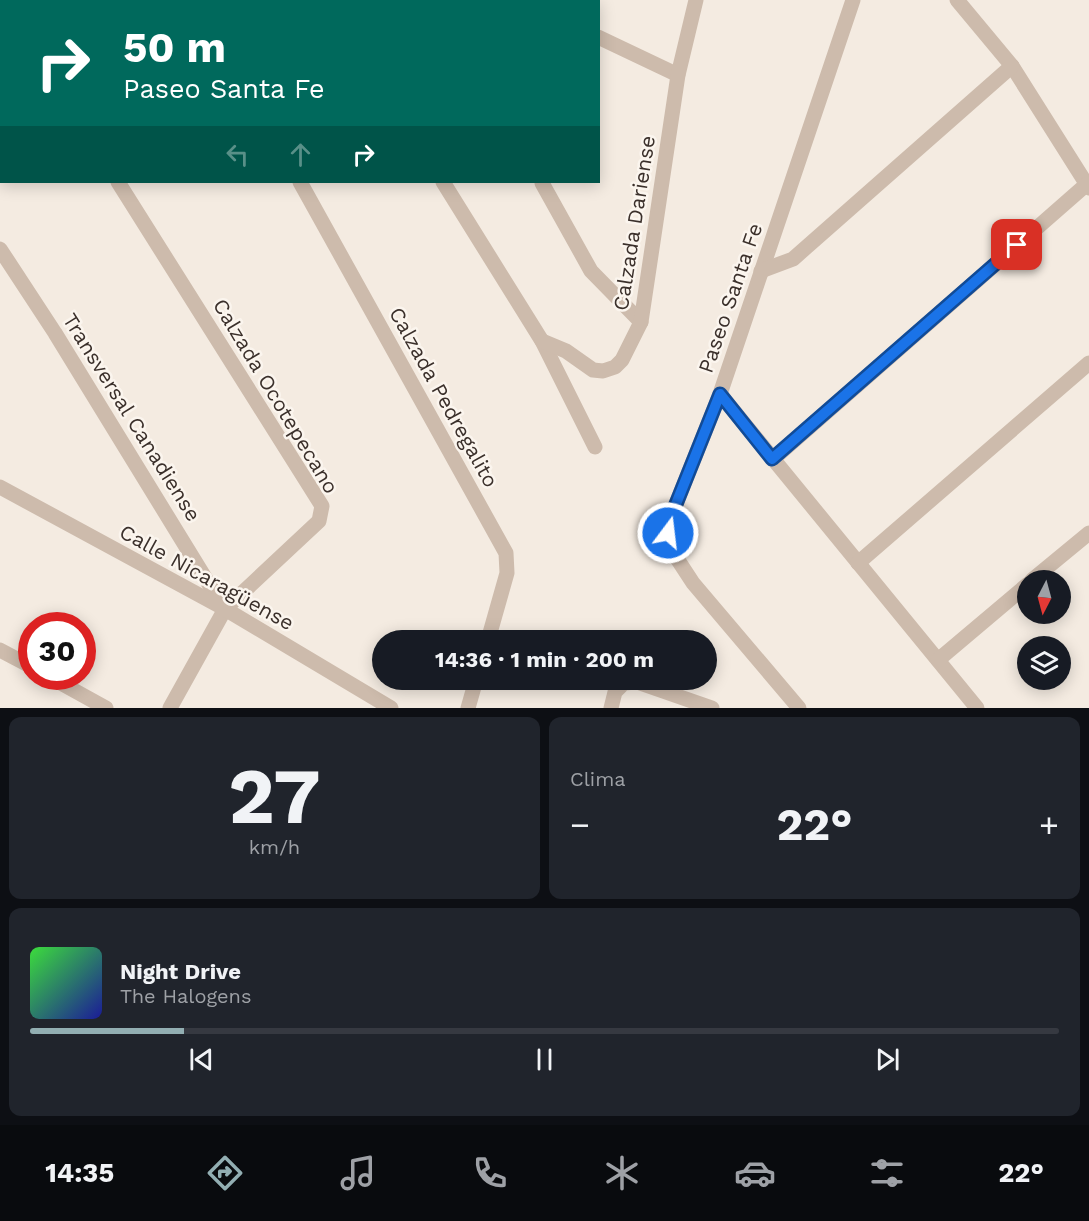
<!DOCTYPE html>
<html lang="es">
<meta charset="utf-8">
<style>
:root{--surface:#171b24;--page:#20242c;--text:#f1f3f6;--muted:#9ea1a6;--line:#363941;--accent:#92aeb2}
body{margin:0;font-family:"Work Sans",sans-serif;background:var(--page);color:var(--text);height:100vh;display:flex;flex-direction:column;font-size:22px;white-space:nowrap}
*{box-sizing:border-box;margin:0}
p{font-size:20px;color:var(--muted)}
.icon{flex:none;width:33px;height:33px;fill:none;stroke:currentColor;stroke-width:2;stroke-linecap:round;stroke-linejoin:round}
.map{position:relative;height:708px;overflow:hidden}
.side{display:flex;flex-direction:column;gap:9px;padding:9px;background:#0d0f14;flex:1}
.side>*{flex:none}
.hud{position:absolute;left:0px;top:0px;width:600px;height:183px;box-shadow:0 3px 15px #0003;background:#00695c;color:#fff;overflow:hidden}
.needle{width:39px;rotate:186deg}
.fabs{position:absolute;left:1017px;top:570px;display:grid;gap:12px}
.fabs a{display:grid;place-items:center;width:54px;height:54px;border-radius:50%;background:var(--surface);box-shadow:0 3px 15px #0003;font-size:30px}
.speed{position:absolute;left:18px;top:612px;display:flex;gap:12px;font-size:30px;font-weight:700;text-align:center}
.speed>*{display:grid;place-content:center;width:78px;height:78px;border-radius:50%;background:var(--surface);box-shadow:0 3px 15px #0003;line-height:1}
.speed .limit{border:9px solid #d22;background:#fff;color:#111}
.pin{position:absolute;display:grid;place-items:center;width:51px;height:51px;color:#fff;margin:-26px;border-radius:12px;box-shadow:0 3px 9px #0006}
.me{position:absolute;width:66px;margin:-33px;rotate:15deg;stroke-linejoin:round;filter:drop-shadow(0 0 4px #0008)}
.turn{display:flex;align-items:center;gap:21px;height:126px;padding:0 24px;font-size:27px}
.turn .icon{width:78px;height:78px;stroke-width:2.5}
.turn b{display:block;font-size:42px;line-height:51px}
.lanes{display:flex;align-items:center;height:57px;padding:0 24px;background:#0003;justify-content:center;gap:30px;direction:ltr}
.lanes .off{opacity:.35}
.big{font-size:45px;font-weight:700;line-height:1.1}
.side .card{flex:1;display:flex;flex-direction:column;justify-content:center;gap:9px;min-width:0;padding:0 21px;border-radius:12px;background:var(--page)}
.side .dial{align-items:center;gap:0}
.dial b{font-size:78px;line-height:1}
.song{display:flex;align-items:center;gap:18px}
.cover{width:72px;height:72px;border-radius:9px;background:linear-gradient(135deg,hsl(120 70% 55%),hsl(240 70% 35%))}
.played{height:6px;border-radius:3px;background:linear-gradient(90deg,var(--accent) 15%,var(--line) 15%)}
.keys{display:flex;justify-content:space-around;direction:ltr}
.heat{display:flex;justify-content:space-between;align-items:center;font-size:33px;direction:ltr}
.side .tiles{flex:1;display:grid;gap:9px;grid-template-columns:1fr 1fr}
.card:last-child{grid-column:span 2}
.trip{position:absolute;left:372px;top:630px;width:345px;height:60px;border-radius:30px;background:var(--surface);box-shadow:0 3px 15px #0003;font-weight:700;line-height:60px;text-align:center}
.dock{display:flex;height:96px;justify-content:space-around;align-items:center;background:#090b0e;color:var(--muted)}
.dock .icon{width:42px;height:42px}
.dock .on{color:var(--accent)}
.dock b{font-size:27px;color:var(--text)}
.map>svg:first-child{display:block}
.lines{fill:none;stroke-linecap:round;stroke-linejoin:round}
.stream{stroke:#7fb0b2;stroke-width:5}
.minor{stroke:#cdbbac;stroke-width:15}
.route-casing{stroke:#114b97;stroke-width:15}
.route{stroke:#1a73e8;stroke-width:10}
.labels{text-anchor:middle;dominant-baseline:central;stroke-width:5;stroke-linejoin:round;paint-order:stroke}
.street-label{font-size:21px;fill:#3b302b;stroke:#fbf5ee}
</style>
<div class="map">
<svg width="1089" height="708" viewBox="0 0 1089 708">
<rect width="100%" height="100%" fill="#f4ebe1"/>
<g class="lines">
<!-- stream -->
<path class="stream" d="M8,0L9,2"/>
<!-- minor -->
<g class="minor">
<path d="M194,0L195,2"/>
<path d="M511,0L515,2"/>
<path d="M853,0L720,394L977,708"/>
<path d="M957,0L1012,66L1089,188"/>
<path d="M308,2V0"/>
<path d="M463,2L468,0"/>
<path d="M598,37L678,75"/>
<path d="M118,182L322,506L319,521L225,609L170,708"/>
<path d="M300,182L506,553L507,573L488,640"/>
<path d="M443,182L542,341L595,447"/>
<path d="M542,183L591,271L641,322"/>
<path d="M0,249L55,333L223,607"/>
<path d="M761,271L793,259L1012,66"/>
<path d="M542,341L566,351L593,370L603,371L615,367L622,360L641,322L678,75L696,0"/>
<path d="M720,394L670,519L668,533L676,557L693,583L799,708"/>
<path d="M773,459L1087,184"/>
<path d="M0,487L225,609L391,708"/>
<path d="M858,563L1089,363"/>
<path d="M1032,580L1089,533"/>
<path d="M0,650L32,667"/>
<path d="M938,660L1028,584"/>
<path d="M48,676L106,708"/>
<path d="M468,708L476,680"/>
<path d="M611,708L615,692L624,683L637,682L712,708"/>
</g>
</g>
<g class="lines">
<defs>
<path id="route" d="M668,533L670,519L720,394L772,459L1017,245"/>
</defs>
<!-- route casing -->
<use href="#route" class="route-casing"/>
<!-- route -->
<use href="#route" class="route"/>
</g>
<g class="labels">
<!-- street labels -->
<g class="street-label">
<text transform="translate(634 223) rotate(-81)">Calzada Dariense</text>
<text transform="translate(730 298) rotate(-71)">Paseo Santa Fe</text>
<text transform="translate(276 396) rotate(59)">Calzada Ocotepecano</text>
<text transform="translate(444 397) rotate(61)">Calzada Pedregalito</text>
<text transform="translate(132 417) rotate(58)">Transversal Canadiense</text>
<text transform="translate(207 577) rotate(29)">Calle Nicaragüense</text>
</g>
</g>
</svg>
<div class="fabs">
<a><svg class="needle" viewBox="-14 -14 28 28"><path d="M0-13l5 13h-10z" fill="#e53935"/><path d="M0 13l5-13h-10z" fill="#9ea1a6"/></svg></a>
<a><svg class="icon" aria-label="layers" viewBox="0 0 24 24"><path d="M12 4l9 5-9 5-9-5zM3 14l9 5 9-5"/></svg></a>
</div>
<div class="speed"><div class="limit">30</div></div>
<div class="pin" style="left:1017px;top:245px;background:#d93025"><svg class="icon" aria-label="arrive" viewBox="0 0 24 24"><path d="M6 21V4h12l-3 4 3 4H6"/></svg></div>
<svg class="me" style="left:668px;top:533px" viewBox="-20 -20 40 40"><circle r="17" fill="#1a73e8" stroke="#fff" stroke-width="3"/><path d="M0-11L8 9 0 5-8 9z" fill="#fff"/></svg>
<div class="trip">14:36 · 1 min · 200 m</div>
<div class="hud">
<div class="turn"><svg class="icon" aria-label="right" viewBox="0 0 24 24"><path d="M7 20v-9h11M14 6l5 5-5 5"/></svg><div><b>50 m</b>Paseo Santa Fe</div></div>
<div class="lanes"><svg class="icon off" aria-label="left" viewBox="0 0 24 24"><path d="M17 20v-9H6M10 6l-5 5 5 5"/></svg><svg class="icon off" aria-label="ahead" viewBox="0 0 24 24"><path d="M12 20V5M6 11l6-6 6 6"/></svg><svg class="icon" aria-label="right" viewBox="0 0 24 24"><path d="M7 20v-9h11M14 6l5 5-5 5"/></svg></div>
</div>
</div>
<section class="side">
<div class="tiles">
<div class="card dial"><b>27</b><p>km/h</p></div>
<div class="card"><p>Clima</p>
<div class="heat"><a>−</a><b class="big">22°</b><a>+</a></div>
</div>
<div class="card">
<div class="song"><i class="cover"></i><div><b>Night Drive</b><p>The Halogens</p></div></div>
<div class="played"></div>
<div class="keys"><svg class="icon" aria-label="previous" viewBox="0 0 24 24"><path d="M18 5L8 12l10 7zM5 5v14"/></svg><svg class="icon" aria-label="pause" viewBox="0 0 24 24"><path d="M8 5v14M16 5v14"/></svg><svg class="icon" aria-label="next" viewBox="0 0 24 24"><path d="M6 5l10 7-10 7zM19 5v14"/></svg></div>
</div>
</div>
</section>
<nav class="dock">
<b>14:35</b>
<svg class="icon on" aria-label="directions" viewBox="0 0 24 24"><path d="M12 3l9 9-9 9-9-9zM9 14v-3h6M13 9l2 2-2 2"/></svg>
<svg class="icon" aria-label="music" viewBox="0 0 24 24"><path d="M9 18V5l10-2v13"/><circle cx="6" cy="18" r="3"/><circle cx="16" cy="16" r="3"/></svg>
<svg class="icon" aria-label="phone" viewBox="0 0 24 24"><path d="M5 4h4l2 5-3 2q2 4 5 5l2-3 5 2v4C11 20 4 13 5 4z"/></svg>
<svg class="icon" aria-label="climate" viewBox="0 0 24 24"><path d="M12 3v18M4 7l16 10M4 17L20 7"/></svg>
<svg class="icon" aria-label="car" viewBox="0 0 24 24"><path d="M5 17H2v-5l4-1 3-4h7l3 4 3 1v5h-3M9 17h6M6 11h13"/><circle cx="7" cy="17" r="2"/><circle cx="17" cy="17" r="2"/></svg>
<svg class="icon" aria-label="filters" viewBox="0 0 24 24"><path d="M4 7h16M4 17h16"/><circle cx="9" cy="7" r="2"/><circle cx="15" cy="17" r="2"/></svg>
<b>22°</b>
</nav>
